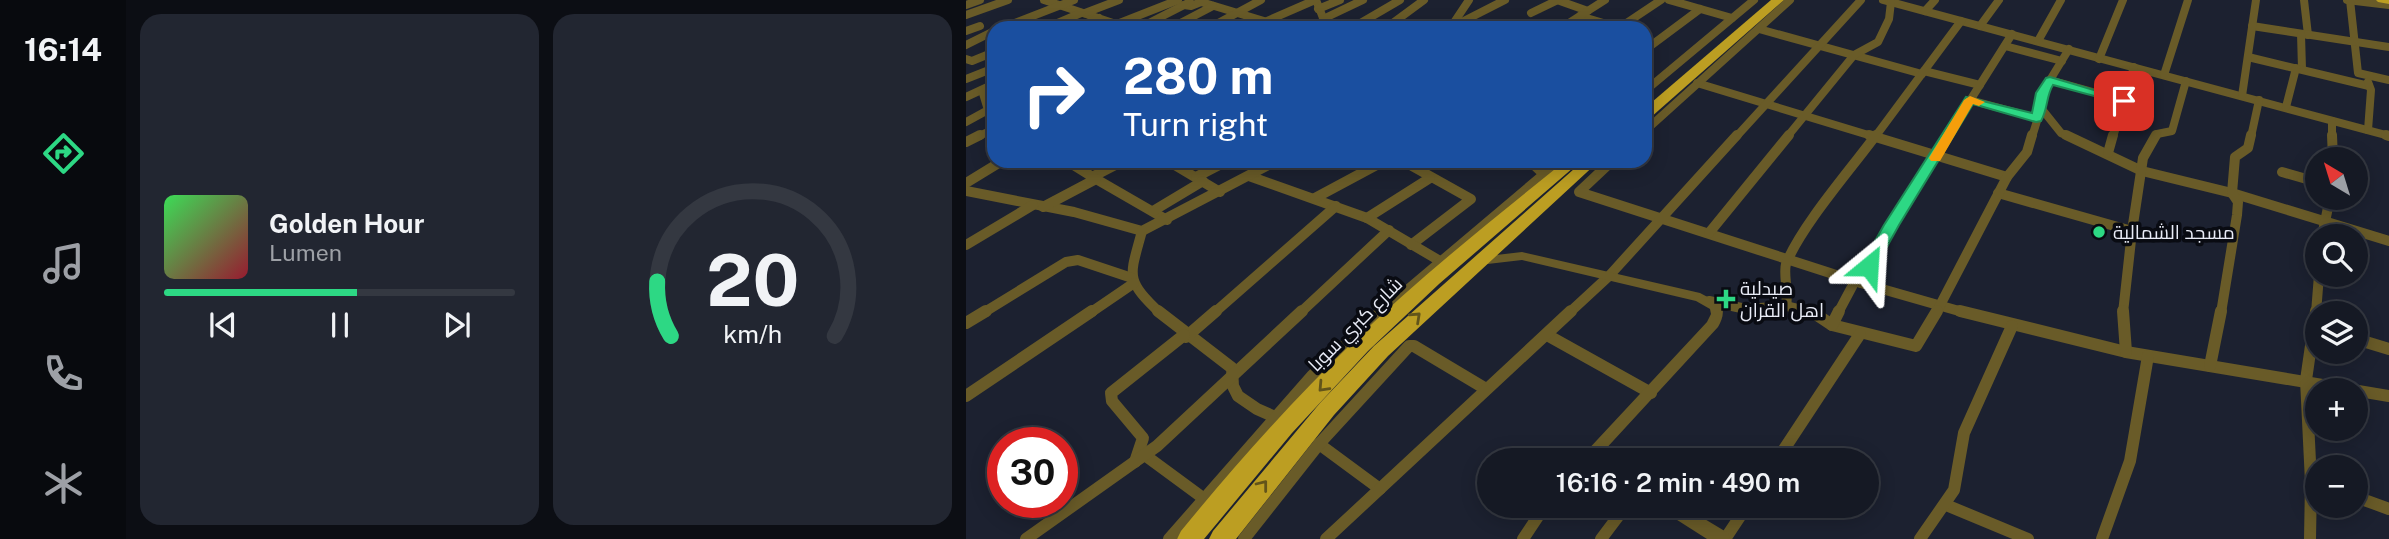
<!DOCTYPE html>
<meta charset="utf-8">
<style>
:root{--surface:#151924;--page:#222631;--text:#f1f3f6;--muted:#9da0a6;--line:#343841;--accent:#2dd884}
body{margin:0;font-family:"Public Sans",Cairo,sans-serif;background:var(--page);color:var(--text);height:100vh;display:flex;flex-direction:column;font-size:26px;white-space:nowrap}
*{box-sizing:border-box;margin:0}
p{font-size:23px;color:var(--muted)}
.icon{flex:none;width:38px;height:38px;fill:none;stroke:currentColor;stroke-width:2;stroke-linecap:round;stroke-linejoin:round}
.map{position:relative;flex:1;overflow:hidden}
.side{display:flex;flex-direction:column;gap:14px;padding:14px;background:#0c0e14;width:840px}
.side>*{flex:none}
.hud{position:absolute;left:21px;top:21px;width:665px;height:147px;border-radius:21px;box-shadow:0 4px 18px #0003,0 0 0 2px var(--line);background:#1a4fa0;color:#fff;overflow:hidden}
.needle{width:46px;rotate:322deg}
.tools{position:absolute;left:1339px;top:147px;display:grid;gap:14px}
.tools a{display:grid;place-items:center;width:63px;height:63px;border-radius:50%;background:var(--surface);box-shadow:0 4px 18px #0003,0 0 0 2px var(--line);font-size:35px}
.speed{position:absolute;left:21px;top:427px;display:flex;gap:14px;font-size:35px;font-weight:700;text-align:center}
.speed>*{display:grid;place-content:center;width:91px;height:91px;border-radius:50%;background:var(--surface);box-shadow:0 4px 18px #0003,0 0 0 2px var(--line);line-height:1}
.speed .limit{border:10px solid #d22;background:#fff;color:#111}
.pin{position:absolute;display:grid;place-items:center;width:60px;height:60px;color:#fff;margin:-30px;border-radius:14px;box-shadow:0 4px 10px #0006}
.me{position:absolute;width:77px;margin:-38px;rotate:27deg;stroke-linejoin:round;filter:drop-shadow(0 0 5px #0008)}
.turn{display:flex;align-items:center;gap:24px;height:147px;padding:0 21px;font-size:32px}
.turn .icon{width:91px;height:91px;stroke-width:2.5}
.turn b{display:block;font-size:49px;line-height:60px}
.side .widget{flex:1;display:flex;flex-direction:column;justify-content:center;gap:10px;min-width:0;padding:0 24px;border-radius:21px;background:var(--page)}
.side .dial{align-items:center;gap:0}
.dial svg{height:182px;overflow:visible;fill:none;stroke:var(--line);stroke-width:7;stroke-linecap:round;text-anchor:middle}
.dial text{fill:var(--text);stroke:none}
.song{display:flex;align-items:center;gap:21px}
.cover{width:84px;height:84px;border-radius:10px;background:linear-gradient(135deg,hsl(130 70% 55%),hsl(350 70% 35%))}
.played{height:7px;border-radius:4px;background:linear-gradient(90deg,var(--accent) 55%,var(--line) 55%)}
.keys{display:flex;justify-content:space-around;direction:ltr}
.side .tiles{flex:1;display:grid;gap:14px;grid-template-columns:repeat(2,1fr)}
.trip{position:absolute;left:511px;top:448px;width:402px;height:70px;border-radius:35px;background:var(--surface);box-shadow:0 4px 18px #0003,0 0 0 2px var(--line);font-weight:600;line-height:70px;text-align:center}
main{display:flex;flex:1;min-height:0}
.menu{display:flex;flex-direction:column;width:126px;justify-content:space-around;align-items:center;background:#080a0e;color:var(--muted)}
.menu .icon{width:49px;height:49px}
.menu .selected{color:var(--accent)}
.menu b{font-size:32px;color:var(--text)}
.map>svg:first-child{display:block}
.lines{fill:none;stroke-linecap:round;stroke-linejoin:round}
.minor-far2{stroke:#695b28;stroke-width:8}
.minor-far1{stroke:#695b28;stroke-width:10}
.minor{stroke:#695b28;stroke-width:12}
.tertiary{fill:#695b28;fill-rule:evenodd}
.trunk{fill:#bc9e22;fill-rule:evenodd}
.oneway{stroke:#62541a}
.route{fill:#2dd884;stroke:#1d8c56;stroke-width:2}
.slow{fill:#f59e0b}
.poi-dot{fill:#2dd884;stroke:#090b12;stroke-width:2.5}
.labels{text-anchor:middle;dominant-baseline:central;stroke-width:7;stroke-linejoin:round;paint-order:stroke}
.poi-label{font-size:19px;fill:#e9ecf7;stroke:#090b12;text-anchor:start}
.street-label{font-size:19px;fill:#e9ecf7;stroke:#090b12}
</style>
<main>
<nav class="menu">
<b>16:14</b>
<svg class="icon selected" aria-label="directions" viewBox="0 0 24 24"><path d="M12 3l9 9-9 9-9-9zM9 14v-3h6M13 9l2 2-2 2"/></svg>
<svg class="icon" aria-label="music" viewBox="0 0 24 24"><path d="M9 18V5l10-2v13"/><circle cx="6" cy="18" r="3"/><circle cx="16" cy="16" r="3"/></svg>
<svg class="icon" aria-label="phone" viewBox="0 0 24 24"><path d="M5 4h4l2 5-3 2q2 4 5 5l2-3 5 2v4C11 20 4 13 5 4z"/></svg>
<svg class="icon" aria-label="climate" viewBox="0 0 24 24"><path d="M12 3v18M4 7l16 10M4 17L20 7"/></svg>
</nav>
<section class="side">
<div class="tiles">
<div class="widget">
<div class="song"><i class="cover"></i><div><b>Golden Hour</b><p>Lumen</p></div></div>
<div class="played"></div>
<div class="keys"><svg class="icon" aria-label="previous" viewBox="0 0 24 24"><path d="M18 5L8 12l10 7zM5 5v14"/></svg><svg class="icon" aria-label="pause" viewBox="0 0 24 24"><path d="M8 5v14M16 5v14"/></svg><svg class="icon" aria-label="next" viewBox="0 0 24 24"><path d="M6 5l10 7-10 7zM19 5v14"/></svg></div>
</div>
<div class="widget dial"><svg viewBox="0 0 100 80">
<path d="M14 69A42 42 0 1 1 86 69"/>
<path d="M14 69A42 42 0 0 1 8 45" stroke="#2dd884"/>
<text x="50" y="56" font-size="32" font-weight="700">20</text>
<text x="50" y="72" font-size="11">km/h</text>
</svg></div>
</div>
</section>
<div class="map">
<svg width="1423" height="539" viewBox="0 0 1423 539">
<rect width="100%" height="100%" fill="#1c2130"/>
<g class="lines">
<!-- minor-far2 -->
<g class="minor-far2">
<path d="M78,0L162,28L184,24L208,28"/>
<path d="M350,0L361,28"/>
<path d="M591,0L622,11"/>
<path d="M703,0L766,18"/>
<path d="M917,0L1423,136"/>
<path d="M1338,0L1342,35"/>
<path d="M1381,0L1423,5"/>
<path d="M1384,0L1392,73L1423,80"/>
<path d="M0,5L14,0"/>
<path d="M218,5L225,6L235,2L298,21"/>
<path d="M352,9L374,0"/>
<path d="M959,11L969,0"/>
<path d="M119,13L153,0"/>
<path d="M565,13L592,0"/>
<path d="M0,15L42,0"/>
<path d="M614,16L654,28"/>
<path d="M357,19L397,0"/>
<path d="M183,23L224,2"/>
<path d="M151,24L212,0"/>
<path d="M1014,26L1033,0"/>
<path d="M1286,26L1423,47"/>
<path d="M485,27L503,0"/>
<path d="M36,28L108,0"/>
<path d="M80,28L115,13"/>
<path d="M110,28L133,18"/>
<path d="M205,28L247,6"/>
<path d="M243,28L295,0"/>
<path d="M285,28L349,0"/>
<path d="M386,28L434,0"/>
<path d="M420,28L458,0"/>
<path d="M484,28L539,0"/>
<path d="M595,28L639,0"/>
<path d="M653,28L695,0"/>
<path d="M793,29L956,74"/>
<path d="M0,31L14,26"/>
<path d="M1335,34L1336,69"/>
<path d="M1072,41L1095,0"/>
<path d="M0,45L28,31"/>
<path d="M1039,46L1096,61"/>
<path d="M679,50L734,9"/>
<path d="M1282,57L1403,86"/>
<path d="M0,59L6,61L28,52"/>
<path d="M1133,59L1157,0"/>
<path d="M958,71L1014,85"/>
<path d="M1198,75L1222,0"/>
<path d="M0,79L28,68"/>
<path d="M1084,80L1159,101"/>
<path d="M1402,82L1405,90L1402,130"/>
<path d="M731,83L909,137"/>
<path d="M679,91L788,0"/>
<path d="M1276,96L1290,0"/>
<path d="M0,97L28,84"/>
<path d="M1004,100L1070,118"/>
<path d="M1320,107L1330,68"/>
<path d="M1075,108L1095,133L1104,137"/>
<path d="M1366,121V137"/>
<path d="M0,122L22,110L16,90"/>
<path d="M679,131L824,0"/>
<path d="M11,137L28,129"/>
<path d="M770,137L895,0"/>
<path d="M821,137L888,55L912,42L923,19L925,2"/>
<path d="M909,137L995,21"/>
<path d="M981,137L1046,34"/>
<path d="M1066,137L1075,108L1076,93L1103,49"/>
<path d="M1147,137L1168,67"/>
<path d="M1189,137L1191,134L1206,131L1220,81"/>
<path d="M1285,137L1293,100"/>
</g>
<!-- minor-far1 -->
<g class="minor-far1">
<path d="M903,135L1041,177"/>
<path d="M1100,135L1176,171L1266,193L1423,241"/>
<path d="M1366,135L1367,159"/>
<path d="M1420,135L1423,136"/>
<path d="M0,142L14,135"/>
<path d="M1142,153L1147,135"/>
<path d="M202,161L254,192"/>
<path d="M437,161L505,199L445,245"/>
<path d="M564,161L582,178"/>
<path d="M646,161L613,192L895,283L1000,313"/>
<path d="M1316,172L1351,182"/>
<path d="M283,176L401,218L474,261"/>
<path d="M126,177L157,161"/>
<path d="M230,177L261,161"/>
<path d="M130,179L201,220"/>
<path d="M0,183L36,161"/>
<path d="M0,191L108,212L176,231L310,161"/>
<path d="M1032,193L1166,231L1157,313"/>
<path d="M349,198L418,161"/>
<path d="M77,207L130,179L101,161"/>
<path d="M187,211L237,181"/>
<path d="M401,218L464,178"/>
<path d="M176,231C164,276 158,279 194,313"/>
<path d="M1166,231L1177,158L1190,135"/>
<path d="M743,233L823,135"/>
<path d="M1356,236L1364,198"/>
<path d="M0,245L67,205"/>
<path d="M895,283L925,225L982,135"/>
<path d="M743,301L780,309L820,306L850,313"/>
<path d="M820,306C823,293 817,274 820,264C835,226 885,169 910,135"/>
<path d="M17,313L100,262L112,260L166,278"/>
<path d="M124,313L168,283"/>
<path d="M248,313L370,206"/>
<path d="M334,313L423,230"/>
<path d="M414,313L594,161"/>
<path d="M603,313L643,276L771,135"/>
<path d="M872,313L889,281"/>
<path d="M970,313L1041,177L1061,152L1066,135"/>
<path d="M1255,313L1271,215L1272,202L1266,193L1269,157L1282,148L1285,135"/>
<path d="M1350,313L1353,275"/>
</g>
<!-- minor -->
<g class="minor">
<path d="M192,311L266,368L267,386L272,396L291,409L309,417"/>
<path d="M845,311L866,325L950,346L971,311"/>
<path d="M994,311L1160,352L1423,396"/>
<path d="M1157,311L1160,352"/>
<path d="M0,323L20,311"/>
<path d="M866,325L873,311"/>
<path d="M581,335L685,393"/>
<path d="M220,337L250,311"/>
<path d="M1390,339L1423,349"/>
<path d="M1244,366L1255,311"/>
<path d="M0,396L126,311"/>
<path d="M353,444L414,489"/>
<path d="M180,456L233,495"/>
<path d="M811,460L894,334"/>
<path d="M169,462L177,438L146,401L145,393L218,335"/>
<path d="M1390,497L1423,509"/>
<path d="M980,505L1062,539"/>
<path d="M60,539L191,446L336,311"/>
<path d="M203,539L346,376L416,311"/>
<path d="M278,539L353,444L443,346H448L520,389"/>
<path d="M360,539L605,311"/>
<path d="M557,539L579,506"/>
<path d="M635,539L660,506"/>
<path d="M759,539L781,506"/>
<path d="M954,539L988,490L998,433L1046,326"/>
<path d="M1136,539L1164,461L1182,356"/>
<path d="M1344,539L1345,482L1340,380L1350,311"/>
</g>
<!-- tertiary -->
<g class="tertiary">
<path d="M556,252L734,293L755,304C759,312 756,320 752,327L636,453L642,460H623L618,454L741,322L745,314L744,309L730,301L556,260L513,265L507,261L513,257Z"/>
<path d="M695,506H717L762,533L764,539H741L697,511Z"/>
</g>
<!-- trunk -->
<g class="trunk">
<path d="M805,0H818L684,118L679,119V108Z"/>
<path d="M1410,0H1423V4L1412,2Z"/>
<path d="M599,161H615L473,284L402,351L326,433L238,539H211L215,531C269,465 326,401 387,342C454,277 527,219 599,161Z"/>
<path d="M617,161H633L422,356L368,415L270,539H243L247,531L354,403L408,346Z"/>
</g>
</g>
<!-- one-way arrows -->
<defs><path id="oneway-chevron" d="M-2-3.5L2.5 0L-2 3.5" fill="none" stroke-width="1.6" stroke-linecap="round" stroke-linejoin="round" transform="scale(1.75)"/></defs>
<g class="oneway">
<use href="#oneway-chevron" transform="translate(450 317) rotate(-43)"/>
<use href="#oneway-chevron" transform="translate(357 387) rotate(133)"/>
<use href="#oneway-chevron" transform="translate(297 485) rotate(-52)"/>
</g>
<!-- route -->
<path class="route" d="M1084,77L1165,101L1158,104L1087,85C1080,96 1082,109 1075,121L1070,122L1007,104L933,225L908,270H897L895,266L918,225L1000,97L1066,113L1070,93L1080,78Z"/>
<!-- slow -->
<path class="slow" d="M1004,96L1019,102L1013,106L1007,104L974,161H965L963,158L998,100Z"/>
<!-- markers -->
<g class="poi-dot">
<circle cx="1133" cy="232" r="7"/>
<path d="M756.5 288.5h7v7h7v7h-7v7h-7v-7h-7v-7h7z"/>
</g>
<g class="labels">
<!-- poi labels -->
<g class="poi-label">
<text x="1147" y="232">مسجد الشمالية</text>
<text x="774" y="288">صيدلية<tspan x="774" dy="22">اهل القران</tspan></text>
</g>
<!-- street labels -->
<g class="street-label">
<text transform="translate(389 324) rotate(-45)">شارع كبري سوبا</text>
</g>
</g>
</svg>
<div class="tools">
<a><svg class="needle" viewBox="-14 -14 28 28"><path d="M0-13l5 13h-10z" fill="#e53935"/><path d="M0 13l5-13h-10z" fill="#9da0a6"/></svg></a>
<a><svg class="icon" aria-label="search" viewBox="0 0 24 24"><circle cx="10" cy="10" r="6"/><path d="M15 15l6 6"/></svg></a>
<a><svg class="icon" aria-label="layers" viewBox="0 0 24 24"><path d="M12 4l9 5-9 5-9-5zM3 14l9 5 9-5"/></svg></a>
<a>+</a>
<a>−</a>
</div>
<div class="speed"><div class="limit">30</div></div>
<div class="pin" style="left:1158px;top:101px;background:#d93025"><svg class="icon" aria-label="arrive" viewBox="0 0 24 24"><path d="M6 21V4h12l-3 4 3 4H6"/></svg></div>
<svg class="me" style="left:903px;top:266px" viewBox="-20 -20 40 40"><path d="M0-17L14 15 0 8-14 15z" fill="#2dd884" stroke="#fff" stroke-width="4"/></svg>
<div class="trip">16:16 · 2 min · 490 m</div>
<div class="hud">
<div class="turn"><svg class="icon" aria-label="right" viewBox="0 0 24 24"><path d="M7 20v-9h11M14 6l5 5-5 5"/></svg><div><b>280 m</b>Turn right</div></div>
</div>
</div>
</main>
